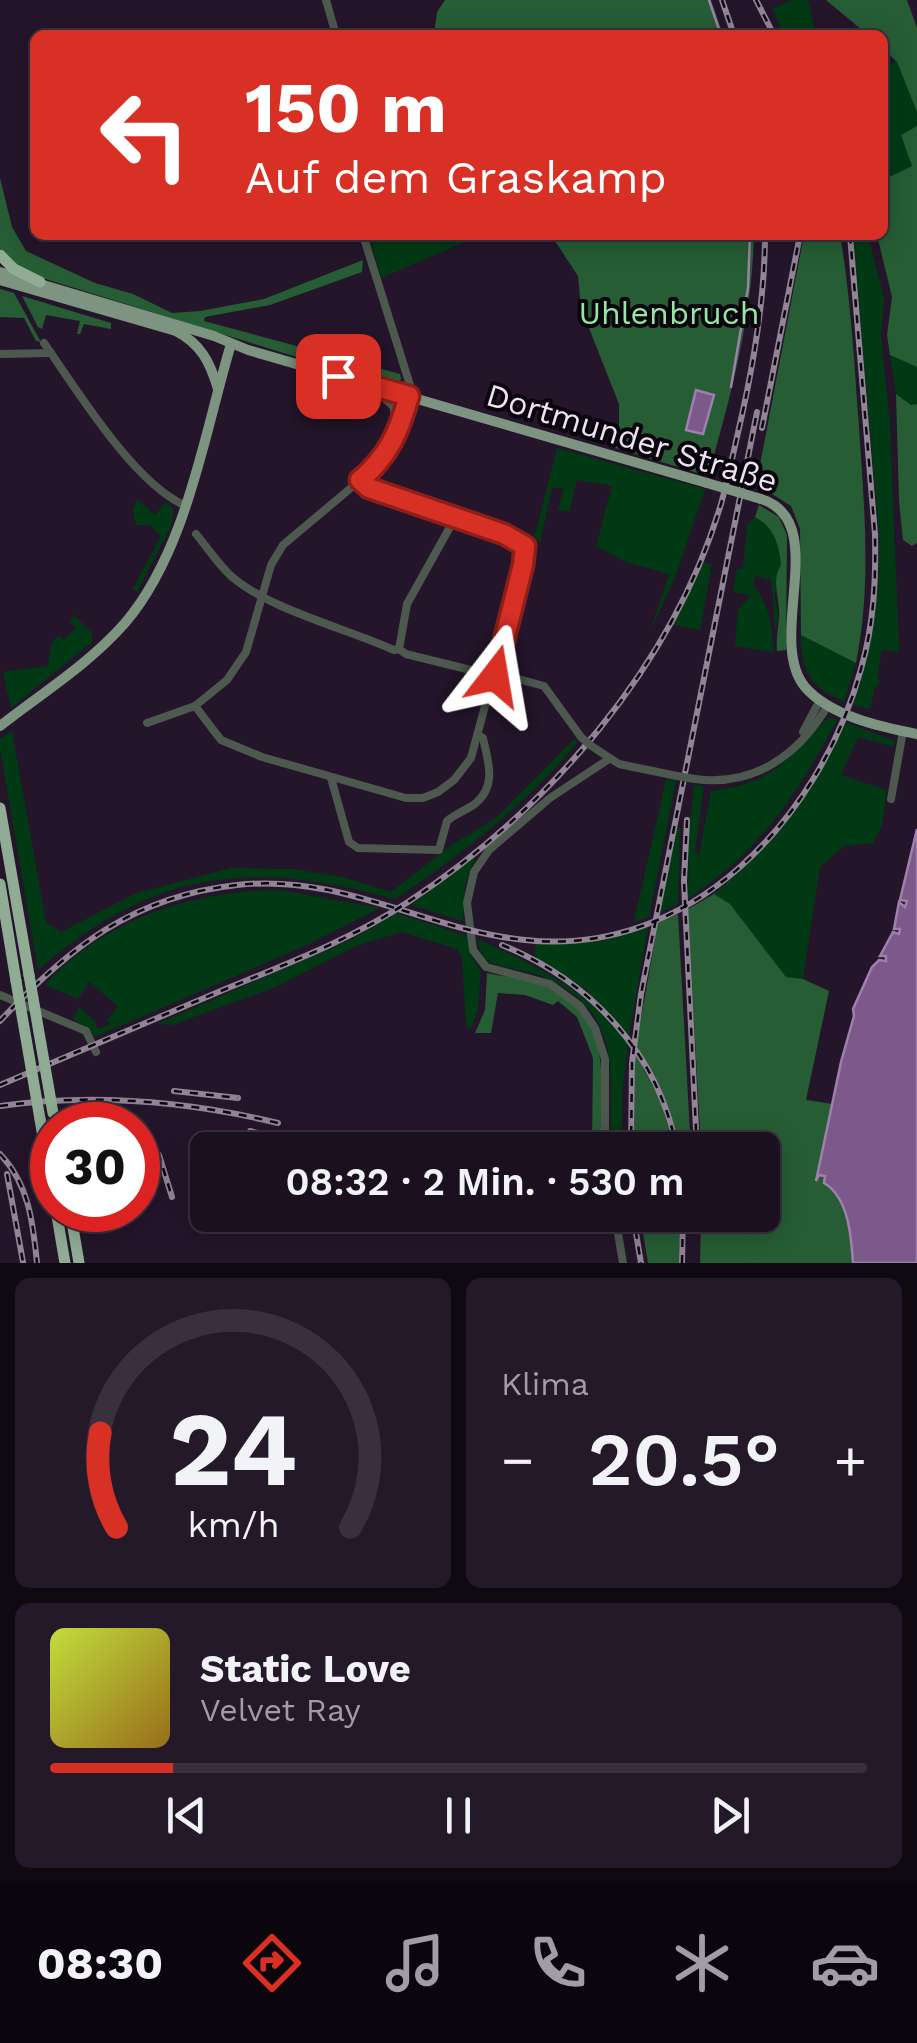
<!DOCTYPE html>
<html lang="de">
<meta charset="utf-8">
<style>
:root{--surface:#1b1020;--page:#241929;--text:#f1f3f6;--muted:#a09da5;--line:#39303e;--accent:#d93025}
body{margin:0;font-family:"Work Sans",sans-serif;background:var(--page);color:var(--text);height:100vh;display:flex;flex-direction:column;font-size:38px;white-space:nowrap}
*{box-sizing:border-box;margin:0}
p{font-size:32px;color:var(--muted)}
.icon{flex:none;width:55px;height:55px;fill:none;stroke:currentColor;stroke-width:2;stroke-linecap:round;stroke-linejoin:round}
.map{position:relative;height:1263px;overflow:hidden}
.sheet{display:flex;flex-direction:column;gap:15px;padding:15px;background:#0f0912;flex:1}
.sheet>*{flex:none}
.top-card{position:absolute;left:30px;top:30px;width:858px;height:210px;border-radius:15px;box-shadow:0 5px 25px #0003,0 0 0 2px var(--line);background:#d93025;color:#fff;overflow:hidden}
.speed{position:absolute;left:30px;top:1102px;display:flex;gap:20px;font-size:50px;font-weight:700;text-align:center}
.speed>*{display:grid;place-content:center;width:130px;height:130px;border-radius:50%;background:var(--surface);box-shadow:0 5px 25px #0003,0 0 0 2px var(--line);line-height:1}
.speed .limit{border:15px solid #d22;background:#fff;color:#111}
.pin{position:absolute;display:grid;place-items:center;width:85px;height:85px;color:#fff;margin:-42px;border-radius:20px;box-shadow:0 5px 15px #0006}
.me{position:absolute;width:110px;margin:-55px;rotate:14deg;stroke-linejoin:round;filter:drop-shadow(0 0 8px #0008)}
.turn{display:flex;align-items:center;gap:35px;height:210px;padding:0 50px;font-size:45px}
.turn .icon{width:130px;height:130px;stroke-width:2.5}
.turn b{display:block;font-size:70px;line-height:85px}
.big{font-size:75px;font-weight:600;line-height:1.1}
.sheet .card{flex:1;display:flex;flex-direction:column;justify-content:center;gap:15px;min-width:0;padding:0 35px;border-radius:15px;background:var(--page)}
.sheet .dial{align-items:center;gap:0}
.dial svg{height:260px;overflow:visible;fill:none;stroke:var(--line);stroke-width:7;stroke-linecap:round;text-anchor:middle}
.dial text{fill:var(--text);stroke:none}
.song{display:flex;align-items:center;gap:30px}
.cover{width:120px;height:120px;border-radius:15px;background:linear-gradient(135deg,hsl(70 70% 55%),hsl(40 70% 35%))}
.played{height:10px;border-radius:5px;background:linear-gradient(90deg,var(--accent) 15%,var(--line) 15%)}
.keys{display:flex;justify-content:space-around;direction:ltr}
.heat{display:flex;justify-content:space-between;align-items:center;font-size:55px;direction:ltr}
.sheet .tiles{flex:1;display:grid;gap:15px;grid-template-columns:1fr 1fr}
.card:last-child{grid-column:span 2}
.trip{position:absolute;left:190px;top:1132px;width:590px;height:100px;border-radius:15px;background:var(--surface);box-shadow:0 5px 25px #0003,0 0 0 2px var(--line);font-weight:600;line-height:100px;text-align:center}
.tabs{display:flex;height:160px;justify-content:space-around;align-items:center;background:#0b060d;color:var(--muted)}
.tabs .icon{width:70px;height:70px}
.tabs .selected{color:var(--accent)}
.tabs b{font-size:45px;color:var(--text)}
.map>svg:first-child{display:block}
.green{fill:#003914}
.forest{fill:#265d34}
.water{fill:#7c588b;stroke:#9e81aa;stroke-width:2.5}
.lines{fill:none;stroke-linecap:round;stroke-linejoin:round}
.stream{stroke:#9e81aa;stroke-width:2.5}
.minor{stroke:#4d584e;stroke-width:8}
.major{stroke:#7d9481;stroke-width:10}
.highway{stroke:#90ac94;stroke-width:11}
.rail-casing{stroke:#918496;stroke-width:6}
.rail{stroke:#0a050d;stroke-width:2.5;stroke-dasharray:8;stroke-linecap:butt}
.minor-bridge{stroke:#4d584e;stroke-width:8}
.major-bridge{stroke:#7d9481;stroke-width:10}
.highway-bridge{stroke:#90ac94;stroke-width:11}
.route-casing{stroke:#8d1f18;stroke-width:25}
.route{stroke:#d93025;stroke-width:18}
.labels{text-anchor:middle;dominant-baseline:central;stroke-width:8;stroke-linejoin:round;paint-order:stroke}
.park-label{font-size:32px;fill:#95e5a5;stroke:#0a050d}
.street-label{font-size:32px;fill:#ede2f1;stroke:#0a050d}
</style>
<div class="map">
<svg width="917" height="1263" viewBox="0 0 917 1263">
<rect width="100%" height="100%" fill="#24152a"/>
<!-- green -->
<g class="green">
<path d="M792,0H808L816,35H784L772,9Z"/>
<path d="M897,61L917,112V126L901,135L913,166L883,180V68Z"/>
<path d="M369,235H481L381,278Z"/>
<path d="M853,235H868L884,298L881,335L890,424L899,649V652L882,650L877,678L880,680L878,687H875L870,709L852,705C874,649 880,594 879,534Z"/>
<path d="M890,355L917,367V404L911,405L896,394Z"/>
<path d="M557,448L705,489L676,575L650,632L669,574L626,562L596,546L612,486L577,480L569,512L558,510L564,488H552L540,542L534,538Z"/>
<path d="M137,499L155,515L166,502L174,510L171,526L137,592L133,589L161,536L150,525H136L133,510Z"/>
<path d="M755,517C771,525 783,544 781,564C781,575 774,586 775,597C776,610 782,615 775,629L771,580L755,576L753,585C769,603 773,628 773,652L735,646L738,610L751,595L733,592L737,569H743L747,525Z"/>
<path d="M703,562L712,564L700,630L673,625Z"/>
<path d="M74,615L91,632L93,641L11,708L3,672L48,666L51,644L58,636L64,640L76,628L70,622Z"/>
<path d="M801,635L856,663L844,702C812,688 800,671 801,635Z"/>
<path d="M828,718L838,719C793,799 765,846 688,899L689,829L694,785L704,786L695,853L699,855L711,791C776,782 785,761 828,718Z"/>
<path d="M845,722L895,741L894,747L858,737L841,775L887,790L882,825L873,843L844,846L820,867L803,979L786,977L730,904L714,894C771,846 816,791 845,722Z"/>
<path d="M12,731L46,922L61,932L134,894L230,868L293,869L343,877L391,892L450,846L496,818L574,739L578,742C526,804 463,854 395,899C250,859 154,869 38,970L0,749V739Z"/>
<path d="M666,779L676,781L649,917L634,922Z"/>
<path d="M677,827L680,828L678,904L659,913Z"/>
<path d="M477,854L465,884L463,921L411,905Z"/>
<path d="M280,890L380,908L307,945L95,1037L89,1029L73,1019L79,1007L94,1020L98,1029L111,1024L107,1020L118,1006L89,982L78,999L45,985C103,919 195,890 280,890Z"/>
<path d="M396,913L467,936L472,957L481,970L478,1010L470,1030L466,1024L462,957L457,949L401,932L356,946L276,987L172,1025L157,1024L353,939Z"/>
<path d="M648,927L629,1035L585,989L534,957L536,944L602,941Z"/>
<path d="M476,939C536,964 587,990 628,1042L622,1096V1150H611C607,1080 628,1018 550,980C529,969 504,970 484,959Z"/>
</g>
<!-- forest -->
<g class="forest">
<path d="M445,0H711L723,35H434L437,12Z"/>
<path d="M826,0H907L917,28V112L897,62L883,48L882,35H868Z"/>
<path d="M917,126V367L890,355L887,335L892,297L877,235H882L883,180L912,166L901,135Z"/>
<path d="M0,178L12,227L26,251L95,283L133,294L172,313L200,311L264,299L363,260L362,272L270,305L205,317L204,321L400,374L401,379L398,383L375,378L342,364L322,365L306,360L36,276L8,260L0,248Z"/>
<path d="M551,235H754C752,318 731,396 708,476L615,448L619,431V404L581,308L578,276Z"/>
<path d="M804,235H840C851,298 854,362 859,426C864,507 872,583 856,663L801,635L800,529L791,506L772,494L770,482L760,465Z"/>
<path d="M0,289L14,293L41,342L36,341L24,318L0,317Z"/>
<path d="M22,296L111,323V329L84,324L80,334H77L80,321L46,315L42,329L38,327Z"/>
<path d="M896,394L911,405L917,404V543L912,546L903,540L899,501Z"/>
<path d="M759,505L779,517L787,535L786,650L777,651C776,638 778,630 779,618C781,601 770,582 781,565C779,544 774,527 755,517Z"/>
<path d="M714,894L730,904L786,977L803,979L829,991L806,1100L833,1104L825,1139L824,1183C849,1200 851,1235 853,1263H700L701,1215H762V1150H701L688,909Z"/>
<path d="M678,914L691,1150H680L669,1109L636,1046L658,923Z"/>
<path d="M487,973C505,977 523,978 540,984C618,1012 599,1086 602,1150H592L593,1058L577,1017L558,1001L553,1005L525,995L498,993L491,1033H475L485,1010Z"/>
<path d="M635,1053L660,1100L675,1150H634Z"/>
<path d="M640,1215H680L679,1263H648Z"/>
</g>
<!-- water -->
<g class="water">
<path d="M696,390L714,395L703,434L686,430Z"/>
<path d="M917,829V1263H853C851,1236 849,1198 824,1183L825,1176L819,1175L816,1181L841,1062L854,1016L853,1009L872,967L879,960L886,961V956H880L893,932L899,934L900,929H894L899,902L905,907L907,901L900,900Z"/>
</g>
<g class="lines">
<!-- stream -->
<g class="stream">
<path d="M709,0L721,35"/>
<path d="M731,387L748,288L750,235"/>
</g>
<!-- minor -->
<g class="minor">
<path d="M326,0L336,35"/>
<path d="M44,343C77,390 133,482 184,505"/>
<path d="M0,354L51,353"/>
<path d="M374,389L393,406L398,426"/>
<path d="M196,534C207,547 218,564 231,576C270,610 346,628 394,650L399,649L406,654L495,676"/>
<path d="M399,649L407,604L455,518"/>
<path d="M496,673L544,686L581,737"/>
<path d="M195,706L221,740L262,757L406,798H423L438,792L454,780L471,758L523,565L525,546L504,535L375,493L361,479"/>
<path d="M147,723L195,706L227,680L246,652L271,565L283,545L377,466L392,444L410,385L363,235"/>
<path d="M803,732L820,700"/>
<path d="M590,745L619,764L677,776"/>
<path d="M331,778L349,842L358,848L439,850L447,821C455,814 467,810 476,803C497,785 488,761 483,738L480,736"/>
<path d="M695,779C754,787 799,755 828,705"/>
<path d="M891,799L903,731"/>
<path d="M0,995L86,1031L96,1052"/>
<path d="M605,1150V1059L595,1028L580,1006L550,984L486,967L473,950L467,903L474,872L489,850L550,798L609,759"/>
<path d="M615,1215L623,1263"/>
</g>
<!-- major -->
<g class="major">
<path d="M0,272L214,336L248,350L707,483"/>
<path d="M0,280L176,331"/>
<path d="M176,331C201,344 210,362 218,389"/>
<path d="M761,499C832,521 765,639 805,687C830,716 881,727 917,734"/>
<path d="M0,726C42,693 89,664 125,623C187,550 204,434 231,344"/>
</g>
<!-- highway -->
<g class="highway">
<path d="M0,255L14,269L40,282"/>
<path d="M0,808L29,975"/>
<path d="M0,884L16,981"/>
<path d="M40,1119L52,1192"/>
<path d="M56,1210L65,1263"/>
<path d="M70,1210L79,1263"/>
</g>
<defs>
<g id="rail">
<path d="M722,0L734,35"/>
<path d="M756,0L774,35"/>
<path d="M762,428L800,235"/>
<path d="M687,820L684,881L697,1150"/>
<path d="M502,945C591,981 659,1054 677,1150"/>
<path d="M0,1021C68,948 134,896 237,885C342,873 425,930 525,940C691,958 820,818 861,669C874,624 876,580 875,534L850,235"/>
<path d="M0,1085C72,1054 144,1023 216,993C281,966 349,941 408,902C548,810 673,666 721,504C729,475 735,445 742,415C755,356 765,296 765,235"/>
<path d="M174,1091L238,1098"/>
<path d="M0,1106C94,1093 186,1101 278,1123"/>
<path d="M138,1128L159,1155L172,1197"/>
<path d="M250,1131L323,1149"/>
<path d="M631,1150L632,1063L641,994L757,412"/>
<path d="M0,1154C29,1184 33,1223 37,1263"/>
<path d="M7,1174L23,1262"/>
<path d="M633,1215L641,1263"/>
<path d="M682,1263L683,1215"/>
</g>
</defs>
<!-- rail casing -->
<use href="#rail" class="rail-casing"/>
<!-- rail -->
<use href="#rail" class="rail"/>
<!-- minor-bridge -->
<g class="minor-bridge">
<path d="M581,737L590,745"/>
<path d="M677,776L695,779"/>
</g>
<!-- major-bridge -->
<path class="major-bridge" d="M707,483L761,499"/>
<!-- highway-bridge -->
<g class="highway-bridge">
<path d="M29,975L53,1113"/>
<path d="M16,981L40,1119"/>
</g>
</g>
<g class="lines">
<defs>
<path id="route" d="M338,376L409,396C399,431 389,456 360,480L369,488L504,534L525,546L523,565L495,676"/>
</defs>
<!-- route casing -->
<use href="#route" class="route-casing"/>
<!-- route -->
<use href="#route" class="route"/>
</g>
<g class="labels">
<!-- park labels -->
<g class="park-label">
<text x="669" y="313">Uhlenbruch</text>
</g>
<!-- street labels -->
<g class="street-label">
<text transform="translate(632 438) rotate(17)">Dortmunder Straße</text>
</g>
</g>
</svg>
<div class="speed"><div class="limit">30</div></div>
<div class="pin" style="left:338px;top:376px;background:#d93025"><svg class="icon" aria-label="arrive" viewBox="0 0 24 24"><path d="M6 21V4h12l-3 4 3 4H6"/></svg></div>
<svg class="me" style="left:495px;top:676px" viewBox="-20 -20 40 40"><path d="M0-17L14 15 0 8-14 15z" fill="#d93025" stroke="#fff" stroke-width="4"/></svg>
<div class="trip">08:32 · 2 Min. · 530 m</div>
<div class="top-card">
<div class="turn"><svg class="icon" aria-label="left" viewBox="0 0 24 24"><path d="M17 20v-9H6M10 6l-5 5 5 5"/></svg><div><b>150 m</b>Auf dem Graskamp</div></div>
</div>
</div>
<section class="sheet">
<div class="tiles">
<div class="card dial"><svg viewBox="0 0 100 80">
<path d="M14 69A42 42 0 1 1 86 69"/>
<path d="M14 69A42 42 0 0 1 9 40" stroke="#d93025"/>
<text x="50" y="56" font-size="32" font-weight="700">24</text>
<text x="50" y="72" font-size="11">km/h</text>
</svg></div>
<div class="card"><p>Klima</p>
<div class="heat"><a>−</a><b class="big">20.5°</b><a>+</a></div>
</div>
<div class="card">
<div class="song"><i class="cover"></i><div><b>Static Love</b><p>Velvet Ray</p></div></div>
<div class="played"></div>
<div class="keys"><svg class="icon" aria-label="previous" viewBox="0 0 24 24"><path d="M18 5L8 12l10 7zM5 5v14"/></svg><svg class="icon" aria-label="pause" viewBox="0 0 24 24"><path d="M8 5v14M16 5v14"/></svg><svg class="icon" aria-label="next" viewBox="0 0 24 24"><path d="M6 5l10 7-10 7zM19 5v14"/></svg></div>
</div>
</div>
</section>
<nav class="tabs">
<b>08:30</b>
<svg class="icon selected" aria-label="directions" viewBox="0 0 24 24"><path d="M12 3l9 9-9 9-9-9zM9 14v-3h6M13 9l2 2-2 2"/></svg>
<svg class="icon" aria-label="music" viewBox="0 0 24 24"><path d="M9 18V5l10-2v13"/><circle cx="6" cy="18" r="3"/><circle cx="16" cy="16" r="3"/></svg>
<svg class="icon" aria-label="phone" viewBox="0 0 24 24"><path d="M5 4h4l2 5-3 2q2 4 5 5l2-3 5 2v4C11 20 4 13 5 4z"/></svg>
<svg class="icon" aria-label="climate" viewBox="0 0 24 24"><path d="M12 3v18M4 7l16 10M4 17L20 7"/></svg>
<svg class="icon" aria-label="car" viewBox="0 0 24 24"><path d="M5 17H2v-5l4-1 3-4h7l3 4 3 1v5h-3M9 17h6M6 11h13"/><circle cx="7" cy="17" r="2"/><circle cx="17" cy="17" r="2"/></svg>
</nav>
